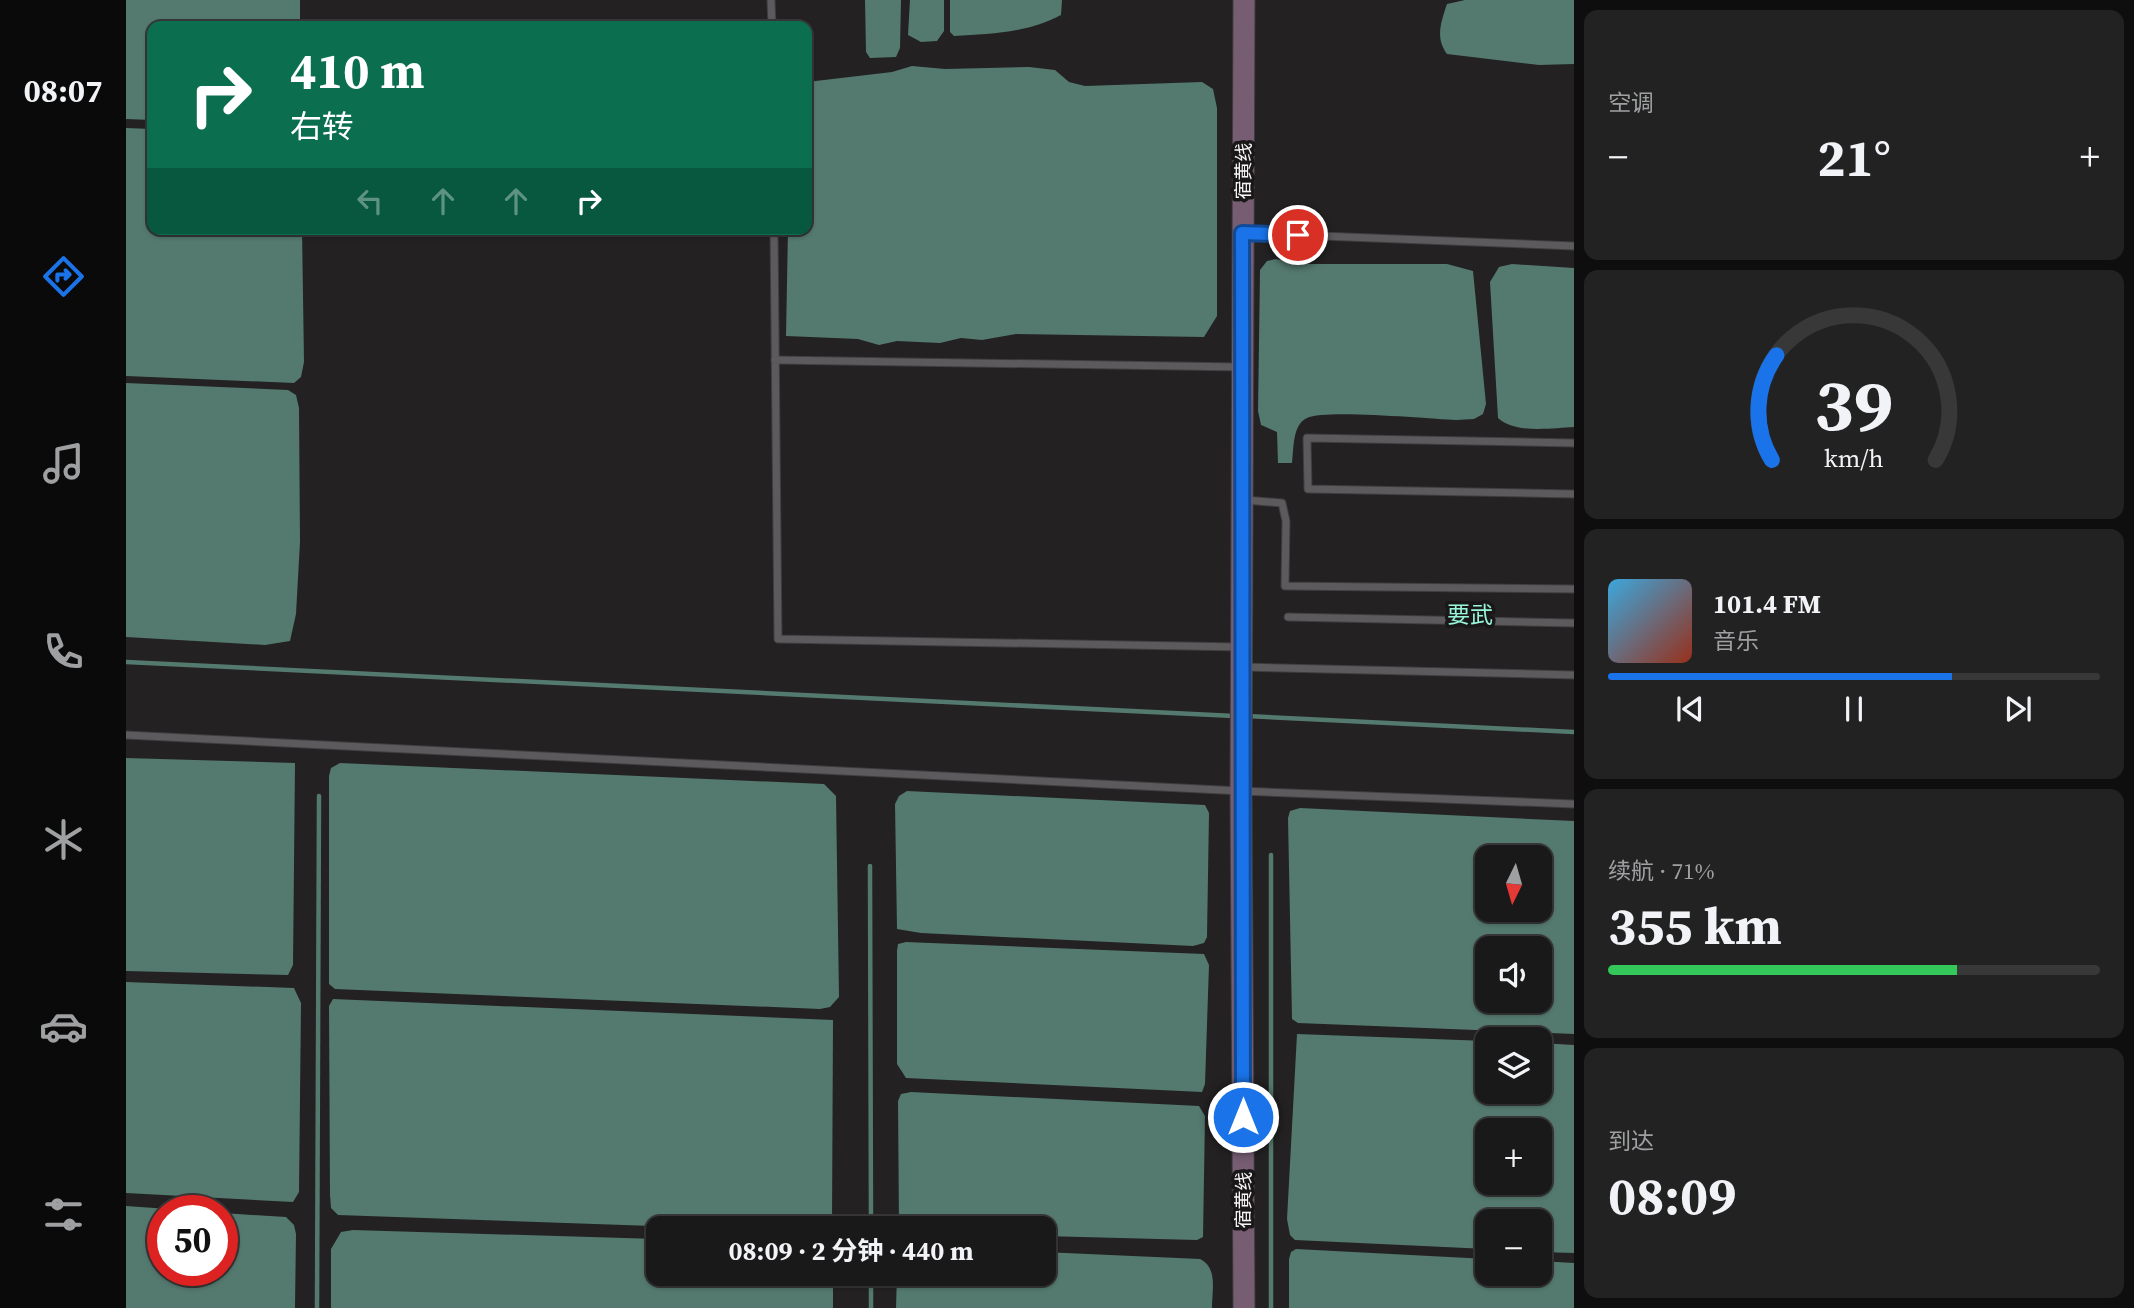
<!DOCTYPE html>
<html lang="zh">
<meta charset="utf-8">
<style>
:root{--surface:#1a191a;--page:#232223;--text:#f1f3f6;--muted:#9fa0a2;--line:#383839;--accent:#1a73e8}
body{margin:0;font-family:"Source Serif 4","Noto Sans SC",serif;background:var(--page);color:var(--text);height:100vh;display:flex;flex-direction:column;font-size:26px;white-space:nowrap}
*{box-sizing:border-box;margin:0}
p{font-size:23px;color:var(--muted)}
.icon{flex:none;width:38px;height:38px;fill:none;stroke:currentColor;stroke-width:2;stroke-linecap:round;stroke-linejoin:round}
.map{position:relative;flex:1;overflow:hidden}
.panel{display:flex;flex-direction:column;gap:10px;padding:10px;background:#0e0e0e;width:560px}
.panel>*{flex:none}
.guide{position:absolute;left:21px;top:21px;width:665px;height:214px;border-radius:14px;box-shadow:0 2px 5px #0004,0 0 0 2px var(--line);background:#0b6e4f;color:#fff;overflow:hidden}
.needle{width:46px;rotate:185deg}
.controls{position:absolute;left:1349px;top:845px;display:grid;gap:14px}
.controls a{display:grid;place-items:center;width:77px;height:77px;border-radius:14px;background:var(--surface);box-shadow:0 2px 5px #0004,0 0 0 2px var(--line);font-size:35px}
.speed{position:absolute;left:21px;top:1195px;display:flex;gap:14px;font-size:35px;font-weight:700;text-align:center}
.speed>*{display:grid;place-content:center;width:91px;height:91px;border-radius:50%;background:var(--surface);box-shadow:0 2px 5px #0004,0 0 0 2px var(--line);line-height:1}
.speed .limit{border:10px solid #d22;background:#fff;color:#111}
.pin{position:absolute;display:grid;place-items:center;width:60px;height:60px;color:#fff;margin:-30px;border:4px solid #fff;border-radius:50%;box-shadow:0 2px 7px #0007}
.me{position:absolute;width:77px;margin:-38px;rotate:0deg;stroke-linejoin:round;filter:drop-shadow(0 0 5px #0008)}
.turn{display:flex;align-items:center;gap:24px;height:147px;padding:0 28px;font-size:32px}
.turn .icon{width:91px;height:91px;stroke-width:2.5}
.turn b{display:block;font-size:49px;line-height:60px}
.lanes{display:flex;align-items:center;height:66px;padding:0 28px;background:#0003;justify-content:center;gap:35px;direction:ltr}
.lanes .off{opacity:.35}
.big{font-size:52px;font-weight:700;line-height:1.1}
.panel .card{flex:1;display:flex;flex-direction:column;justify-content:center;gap:10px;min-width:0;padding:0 24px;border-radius:14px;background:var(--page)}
.panel .dial{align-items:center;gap:0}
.dial svg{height:182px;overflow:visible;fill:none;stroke:var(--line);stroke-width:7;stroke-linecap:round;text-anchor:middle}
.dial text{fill:var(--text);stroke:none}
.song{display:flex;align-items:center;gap:21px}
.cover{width:84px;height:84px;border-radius:10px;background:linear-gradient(135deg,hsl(200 70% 55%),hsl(10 70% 35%))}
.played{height:7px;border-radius:4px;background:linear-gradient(90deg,var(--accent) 70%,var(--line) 70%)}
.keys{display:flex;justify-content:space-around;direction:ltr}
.heat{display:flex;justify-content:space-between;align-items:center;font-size:38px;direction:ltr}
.charge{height:10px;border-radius:5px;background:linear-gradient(90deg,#34c759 71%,var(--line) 0)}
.trip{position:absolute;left:520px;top:1216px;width:410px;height:70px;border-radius:14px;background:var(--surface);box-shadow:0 2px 5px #0004,0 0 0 2px var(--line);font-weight:700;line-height:70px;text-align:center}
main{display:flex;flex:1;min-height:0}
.tab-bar{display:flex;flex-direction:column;width:126px;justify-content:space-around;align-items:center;background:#0a0a0a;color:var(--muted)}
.tab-bar .icon{width:49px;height:49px}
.tab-bar .on{color:var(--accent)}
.tab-bar b{font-size:32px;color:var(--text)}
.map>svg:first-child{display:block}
.water{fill:#54796e;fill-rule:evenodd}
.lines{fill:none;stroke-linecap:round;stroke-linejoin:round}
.stream{stroke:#54796e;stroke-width:4.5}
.lane-casing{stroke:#3f3d3f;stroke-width:9}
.secondary-casing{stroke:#3f3d3f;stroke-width:23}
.lane{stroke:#5c5a5c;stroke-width:7}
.secondary{stroke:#765d72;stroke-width:21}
.route-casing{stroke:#114b97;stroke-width:18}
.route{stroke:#1a73e8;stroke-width:12}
.labels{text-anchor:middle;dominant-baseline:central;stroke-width:7;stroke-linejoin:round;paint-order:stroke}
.street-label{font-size:19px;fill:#f6f4f5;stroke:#1a1719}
.quarter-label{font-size:23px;fill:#96f6da;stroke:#1a1719}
</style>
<main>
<nav class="tab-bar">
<b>08:07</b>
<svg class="icon on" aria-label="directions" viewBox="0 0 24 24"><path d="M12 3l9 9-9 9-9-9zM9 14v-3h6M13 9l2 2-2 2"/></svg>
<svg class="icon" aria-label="music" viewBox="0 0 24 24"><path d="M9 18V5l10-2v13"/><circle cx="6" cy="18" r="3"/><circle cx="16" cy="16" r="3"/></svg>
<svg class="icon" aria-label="phone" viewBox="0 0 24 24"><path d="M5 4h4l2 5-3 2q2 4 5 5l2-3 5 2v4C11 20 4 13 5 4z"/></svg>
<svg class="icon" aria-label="climate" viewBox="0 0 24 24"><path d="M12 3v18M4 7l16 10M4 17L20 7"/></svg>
<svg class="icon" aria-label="car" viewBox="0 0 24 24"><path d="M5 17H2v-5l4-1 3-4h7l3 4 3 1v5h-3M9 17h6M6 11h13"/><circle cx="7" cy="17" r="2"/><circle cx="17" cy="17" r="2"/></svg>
<svg class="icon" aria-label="filters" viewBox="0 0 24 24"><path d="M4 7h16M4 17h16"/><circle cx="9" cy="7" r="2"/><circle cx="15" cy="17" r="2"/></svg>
</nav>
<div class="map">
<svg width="1448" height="1308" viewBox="0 0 1448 1308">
<rect width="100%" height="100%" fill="#232122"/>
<!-- water -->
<g class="water">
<path d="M0,0H174V26H26V120L0,119Z"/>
<path d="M739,0H775L774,48L770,57L744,58L740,52Z"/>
<path d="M784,0H818V31L811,41L795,42L782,35Z"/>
<path d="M824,0H936L935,15C901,33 865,34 828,36L824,32Z"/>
<path d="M1339,0H1448V64L1413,65L1321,54C1309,38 1315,22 1321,4Z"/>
<path d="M786,66L819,69L903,67L929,70L943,82L959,86L1076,82L1087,89L1091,108V316L1078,337L890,334L856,340L835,338L814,343L771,341L753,345L732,339L660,336L662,229H681V82L766,72Z"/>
<path d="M0,128L26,129V229H176L178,362L175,377L168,383L0,376Z"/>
<path d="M1150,259L1171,264H1321L1347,271L1360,404L1357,414L1348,419L1330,420C1303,419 1200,409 1181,418C1166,425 1168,449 1166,463H1152L1151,432L1135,425L1132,411L1134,270L1141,261Z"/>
<path d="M1386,264L1448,268V427C1426,428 1389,434 1372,418L1364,282L1373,267Z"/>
<path d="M0,383L162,390L170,395L173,408L174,542L170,614L164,641L139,645L0,637Z"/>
<path d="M0,758L169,763L167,965L162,975L0,971Z"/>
<path d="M214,763L698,784L710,796L713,997L704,1007L694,1009L209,989L203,984V776L205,768Z"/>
<path d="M781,791L1079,805L1083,813L1081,937L1078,943L1067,946L795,933L771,929L769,804L773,796Z"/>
<path d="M1174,808L1448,821V1034L1172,1023L1166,1019L1162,818L1164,811ZM1362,858H1414V910H1362ZM1362,948H1414V1001H1362Z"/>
<path d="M780,942L1078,954L1083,965L1079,1084L1076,1092L780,1078L771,1064V951L772,944Z"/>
<path d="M0,982L168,988L175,1003L173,1192L167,1202L0,1193Z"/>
<path d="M207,999L707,1020L706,1224L701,1228H584L212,1215L205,1208L204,1195L203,1006Z"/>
<path d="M1171,1034L1361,1041L1362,1092H1414V1043L1448,1045V1253L1414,1252V1222H1362L1361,1249L1169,1240L1164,1235L1161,1219ZM1362,1130H1414V1183H1362Z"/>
<path d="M785,1092L1073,1106L1079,1116L1077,1237L1071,1240L917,1236V1228H773L772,1101L775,1094Z"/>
<path d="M0,1206L71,1211H37V1270H96V1213L160,1217L168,1225L170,1234L169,1308H0Z"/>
<path d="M227,1230L532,1239V1274H707V1308H205V1249L215,1232Z"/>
<path d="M1170,1249L1361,1259L1362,1274H1414V1261L1448,1263V1308H1163V1259L1165,1252Z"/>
<path d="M917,1252L1074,1259C1092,1268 1086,1290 1086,1308H770L771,1274H917Z"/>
</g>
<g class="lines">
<!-- stream -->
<g class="stream">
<path d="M0,662L1108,716"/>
<path d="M1120,716L1448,732"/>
<path d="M744,866L745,1228"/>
<path d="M745,1274V1308"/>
<path d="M191,1308L193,796"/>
<path d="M1145,1308V855"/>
</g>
<defs>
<g id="lane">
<path d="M645,0L646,26"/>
<path d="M648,229L652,639L1115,647"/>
<path d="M1120,233L1448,246"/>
<path d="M649,360L1115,367"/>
<path d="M1448,443L1181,438L1182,489L1448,494"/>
<path d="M1119,500L1156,503L1160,521L1159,586L1448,589"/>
<path d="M1162,617L1448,623"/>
<path d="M1116,667L1448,675"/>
<path d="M0,735L1115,791L1448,804"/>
</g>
<path id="secondary" d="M1118,0L1115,791L1118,1308"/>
</defs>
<!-- lane casing -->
<use href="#lane" class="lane-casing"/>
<!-- secondary casing -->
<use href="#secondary" class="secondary-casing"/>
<!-- lane -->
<use href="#lane" class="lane"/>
<!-- secondary -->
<use href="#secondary" class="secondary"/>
</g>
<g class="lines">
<defs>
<path id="route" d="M1117,1117L1116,233L1172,235"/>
</defs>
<!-- route casing -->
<use href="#route" class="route-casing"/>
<!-- route -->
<use href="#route" class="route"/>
</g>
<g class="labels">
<!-- street labels -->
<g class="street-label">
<text transform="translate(1117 171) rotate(-90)">宿黄线</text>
<text transform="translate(1117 1200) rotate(-90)">宿黄线</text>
</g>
<!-- quarter labels -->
<g class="quarter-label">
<text x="1344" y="615">要武</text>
</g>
</g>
</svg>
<div class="controls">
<a><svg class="needle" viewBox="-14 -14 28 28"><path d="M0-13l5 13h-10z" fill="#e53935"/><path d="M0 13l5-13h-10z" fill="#9fa0a2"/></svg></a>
<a><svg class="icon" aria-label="sound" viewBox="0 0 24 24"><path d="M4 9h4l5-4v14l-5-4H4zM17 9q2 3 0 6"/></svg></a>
<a><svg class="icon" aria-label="layers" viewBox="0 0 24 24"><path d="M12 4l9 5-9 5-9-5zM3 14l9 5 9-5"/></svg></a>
<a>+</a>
<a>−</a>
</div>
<div class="speed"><div class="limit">50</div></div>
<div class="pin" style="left:1172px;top:235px;background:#d93025"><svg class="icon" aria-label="arrive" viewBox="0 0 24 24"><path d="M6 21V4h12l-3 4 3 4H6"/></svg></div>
<svg class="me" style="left:1117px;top:1117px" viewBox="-20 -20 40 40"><circle r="17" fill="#1a73e8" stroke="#fff" stroke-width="3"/><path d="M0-11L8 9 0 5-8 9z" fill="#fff"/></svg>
<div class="trip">08:09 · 2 分钟 · 440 m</div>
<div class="guide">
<div class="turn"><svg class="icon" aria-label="right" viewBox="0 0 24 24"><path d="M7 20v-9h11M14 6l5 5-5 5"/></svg><div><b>410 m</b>右转</div></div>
<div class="lanes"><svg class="icon off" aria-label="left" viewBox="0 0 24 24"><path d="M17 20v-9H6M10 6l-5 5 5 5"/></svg><svg class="icon off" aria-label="ahead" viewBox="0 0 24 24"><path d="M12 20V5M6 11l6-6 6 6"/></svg><svg class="icon off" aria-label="ahead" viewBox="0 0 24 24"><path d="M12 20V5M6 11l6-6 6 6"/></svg><svg class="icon" aria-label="right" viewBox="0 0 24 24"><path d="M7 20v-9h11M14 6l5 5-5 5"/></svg></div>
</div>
</div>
<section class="panel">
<div class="card"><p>空调</p>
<div class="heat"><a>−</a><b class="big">21°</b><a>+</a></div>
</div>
<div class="card dial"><svg viewBox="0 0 100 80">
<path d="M14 69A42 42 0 1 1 86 69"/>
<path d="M14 69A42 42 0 0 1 16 23" stroke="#1a73e8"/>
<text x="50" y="56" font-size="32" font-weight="700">39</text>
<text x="50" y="72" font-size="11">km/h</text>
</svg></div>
<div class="card">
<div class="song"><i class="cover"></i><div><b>101.4 FM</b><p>音乐</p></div></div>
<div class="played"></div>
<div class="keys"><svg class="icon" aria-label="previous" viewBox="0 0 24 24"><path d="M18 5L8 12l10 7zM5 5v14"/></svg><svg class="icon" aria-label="pause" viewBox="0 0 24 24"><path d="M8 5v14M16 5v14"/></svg><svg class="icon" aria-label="next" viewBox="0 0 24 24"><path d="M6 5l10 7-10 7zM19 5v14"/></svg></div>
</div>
<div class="card"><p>续航 · 71%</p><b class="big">355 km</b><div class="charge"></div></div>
<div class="card"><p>到达</p><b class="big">08:09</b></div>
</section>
</main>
